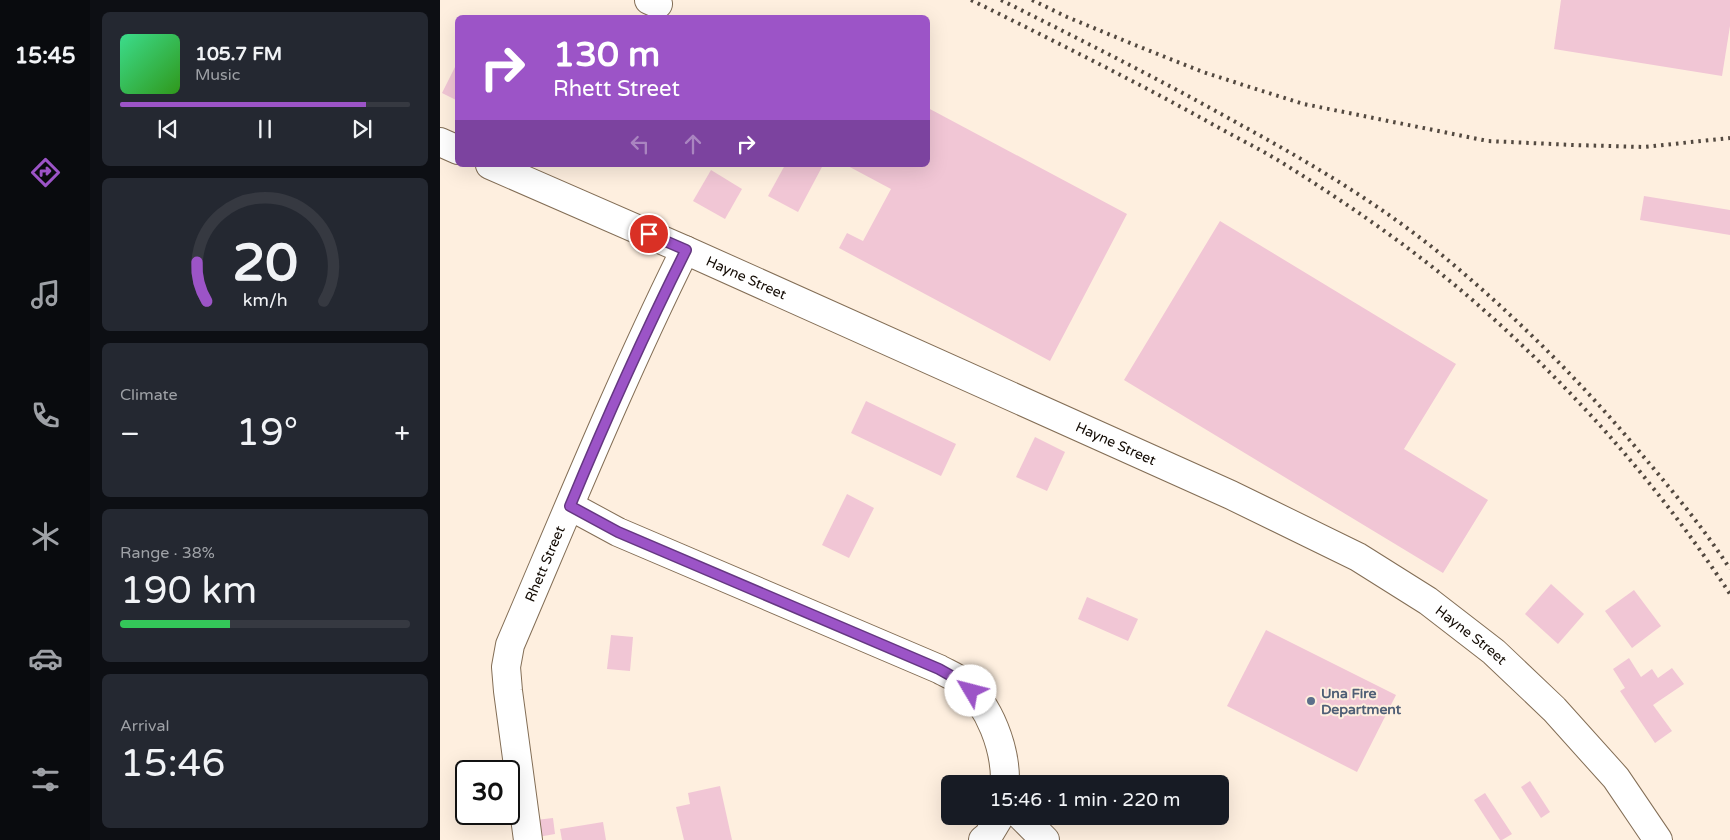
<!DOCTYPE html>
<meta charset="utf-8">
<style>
:root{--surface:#171b24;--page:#242831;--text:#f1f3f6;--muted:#9ea1a6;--line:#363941;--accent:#9c54c7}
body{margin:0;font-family:"Varela Round",sans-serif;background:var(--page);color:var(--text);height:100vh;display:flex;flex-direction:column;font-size:19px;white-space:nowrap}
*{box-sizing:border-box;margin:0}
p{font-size:16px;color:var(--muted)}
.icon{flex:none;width:28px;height:28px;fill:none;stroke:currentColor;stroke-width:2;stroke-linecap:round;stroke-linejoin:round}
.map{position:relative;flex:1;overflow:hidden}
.details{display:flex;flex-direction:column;gap:12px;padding:12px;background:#0d0f14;width:350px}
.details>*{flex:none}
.hud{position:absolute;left:15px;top:15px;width:475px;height:152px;border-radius:8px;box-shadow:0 5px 20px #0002;background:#9c54c7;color:#fff;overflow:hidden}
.speed{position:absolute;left:15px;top:760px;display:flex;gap:10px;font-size:25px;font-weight:700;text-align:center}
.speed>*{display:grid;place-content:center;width:65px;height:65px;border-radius:50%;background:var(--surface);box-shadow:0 5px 20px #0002;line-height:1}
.speed .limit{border:2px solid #111;border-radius:8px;background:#fff;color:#111}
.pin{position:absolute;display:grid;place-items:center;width:42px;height:42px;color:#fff;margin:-21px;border:2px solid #fff;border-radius:50%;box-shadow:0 1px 5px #0007}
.me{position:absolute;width:55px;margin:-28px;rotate:307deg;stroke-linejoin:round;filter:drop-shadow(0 0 4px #0008)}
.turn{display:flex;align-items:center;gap:18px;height:105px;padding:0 15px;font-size:22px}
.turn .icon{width:65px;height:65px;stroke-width:2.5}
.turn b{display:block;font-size:35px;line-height:42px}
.lanes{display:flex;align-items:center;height:48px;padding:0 15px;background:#0003;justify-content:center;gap:25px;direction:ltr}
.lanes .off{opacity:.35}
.big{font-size:38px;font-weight:600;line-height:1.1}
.details .tile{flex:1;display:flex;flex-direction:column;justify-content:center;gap:8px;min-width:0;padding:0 18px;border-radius:8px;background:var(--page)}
.details .dial{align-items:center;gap:0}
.dial svg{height:130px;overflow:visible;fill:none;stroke:var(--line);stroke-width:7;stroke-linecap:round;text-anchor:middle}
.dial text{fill:var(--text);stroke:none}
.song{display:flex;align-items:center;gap:15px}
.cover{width:60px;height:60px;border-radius:8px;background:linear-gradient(135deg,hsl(150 70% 55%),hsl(110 70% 35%))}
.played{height:5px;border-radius:2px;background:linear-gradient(90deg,var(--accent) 85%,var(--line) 85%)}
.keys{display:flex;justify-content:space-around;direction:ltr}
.heat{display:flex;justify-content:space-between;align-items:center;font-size:28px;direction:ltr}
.charge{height:8px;border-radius:4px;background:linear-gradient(90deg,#34c759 38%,var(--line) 0)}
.trip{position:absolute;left:501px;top:775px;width:288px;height:50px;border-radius:8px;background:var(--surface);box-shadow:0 5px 20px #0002;font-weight:600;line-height:50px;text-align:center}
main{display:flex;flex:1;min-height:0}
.tab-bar{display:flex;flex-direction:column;width:90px;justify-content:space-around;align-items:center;background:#090b0e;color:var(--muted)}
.tab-bar .icon{width:35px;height:35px}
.tab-bar .active{color:var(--accent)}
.tab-bar b{font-size:22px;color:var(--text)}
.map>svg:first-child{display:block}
.building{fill:#f1c6d5}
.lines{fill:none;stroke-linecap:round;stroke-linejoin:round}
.minor-casing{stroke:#836e56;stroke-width:30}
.minor{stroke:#fff;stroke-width:28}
.rail{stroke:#534940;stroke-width:4;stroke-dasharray:2.5 5;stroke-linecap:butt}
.route-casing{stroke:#653781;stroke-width:12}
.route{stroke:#9c54c7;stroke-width:9}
.service-dot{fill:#5c6f8a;stroke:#feefdf;stroke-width:2}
.labels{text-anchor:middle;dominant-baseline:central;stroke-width:4;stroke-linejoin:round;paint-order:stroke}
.street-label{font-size:14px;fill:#130b04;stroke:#feefdf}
.service-label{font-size:14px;font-weight:bold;fill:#4e5e75;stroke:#feefdf;text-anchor:start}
</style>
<main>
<nav class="tab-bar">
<b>15:45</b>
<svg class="icon active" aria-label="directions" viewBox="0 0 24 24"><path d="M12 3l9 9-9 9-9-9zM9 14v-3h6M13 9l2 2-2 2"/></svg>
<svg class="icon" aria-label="music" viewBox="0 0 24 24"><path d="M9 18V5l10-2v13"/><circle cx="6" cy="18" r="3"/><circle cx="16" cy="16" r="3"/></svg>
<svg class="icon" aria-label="phone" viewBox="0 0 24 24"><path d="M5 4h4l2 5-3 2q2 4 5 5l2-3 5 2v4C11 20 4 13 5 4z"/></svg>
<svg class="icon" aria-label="climate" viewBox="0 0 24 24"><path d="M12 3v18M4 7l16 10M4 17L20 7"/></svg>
<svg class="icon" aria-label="car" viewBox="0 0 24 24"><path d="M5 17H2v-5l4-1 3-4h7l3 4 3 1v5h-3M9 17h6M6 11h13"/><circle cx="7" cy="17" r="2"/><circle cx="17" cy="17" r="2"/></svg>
<svg class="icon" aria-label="filters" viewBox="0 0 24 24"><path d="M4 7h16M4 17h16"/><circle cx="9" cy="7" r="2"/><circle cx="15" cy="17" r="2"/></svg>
</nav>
<section class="details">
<div class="tile">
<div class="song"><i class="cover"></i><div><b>105.7 FM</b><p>Music</p></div></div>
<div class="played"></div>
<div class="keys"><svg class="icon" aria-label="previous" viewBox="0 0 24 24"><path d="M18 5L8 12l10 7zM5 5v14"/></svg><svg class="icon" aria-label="pause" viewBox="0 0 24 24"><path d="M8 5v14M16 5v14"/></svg><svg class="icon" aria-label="next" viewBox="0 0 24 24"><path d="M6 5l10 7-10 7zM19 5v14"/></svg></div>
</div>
<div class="tile dial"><svg viewBox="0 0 100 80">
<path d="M14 69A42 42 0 1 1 86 69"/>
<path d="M14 69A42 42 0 0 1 8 45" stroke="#9c54c7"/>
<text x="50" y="56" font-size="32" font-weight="700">20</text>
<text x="50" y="72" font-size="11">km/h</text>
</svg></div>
<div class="tile"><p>Climate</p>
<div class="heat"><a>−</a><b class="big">19°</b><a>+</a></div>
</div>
<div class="tile"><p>Range · 38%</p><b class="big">190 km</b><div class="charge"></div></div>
<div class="tile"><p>Arrival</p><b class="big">15:46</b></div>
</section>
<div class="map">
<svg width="1290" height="840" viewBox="0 0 1290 840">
<rect width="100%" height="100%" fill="#feefdf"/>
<!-- building -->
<g class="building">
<path d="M1121,0H1290V26L1282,76L1114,49Z"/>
<path d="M18,61V101L2,93Z"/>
<path d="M488,108L687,214L610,361L399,248L407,233L423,241L451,189L406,165H488Z"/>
<path d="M345,165H383L358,212L328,196Z"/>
<path d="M271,170L302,189L285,219L253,201Z"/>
<path d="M1204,196L1290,210V235L1200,220Z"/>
<path d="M780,221L1016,364L964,449L1048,500L1003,573L684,380Z"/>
<path d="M426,401L516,444L501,476L411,433Z"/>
<path d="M595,437L625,452L607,491L576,477Z"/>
<path d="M407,494L434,508L409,558L382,545Z"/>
<path d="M1111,584L1144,614L1118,644L1085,614Z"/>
<path d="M1194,590L1221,626L1192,648L1165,611Z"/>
<path d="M647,597L698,619L688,641L638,619Z"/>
<path d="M826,630L956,695L917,772L787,706Z"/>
<path d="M171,635L193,637L190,671L167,669Z"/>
<path d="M1189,658L1201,677L1212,669L1218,678L1232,668L1244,684L1213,705L1232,731L1215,743L1180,691L1185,688L1173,669Z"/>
<path d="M1090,781L1110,812L1101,818L1081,787Z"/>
<path d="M280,786L292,840H244L236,807L250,804L248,793Z"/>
<path d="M1045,793L1072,834L1062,840H1060L1034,800Z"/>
<path d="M113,818L115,834L98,837L96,820Z"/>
<path d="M163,822L166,840H122L120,829Z"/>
</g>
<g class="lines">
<defs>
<g id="minor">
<path d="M209,0L218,4"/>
<path d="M0,142L18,150"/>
<path id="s1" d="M50,165L245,250L791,495L918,557L988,601L1054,652L1114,709L1176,778L1218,840"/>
<path d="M130,506L178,532L499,669C506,673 516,677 522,682C550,705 566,749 565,784"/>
<path d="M581,816L605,840"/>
<path id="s2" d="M88,840L68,691L66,667L70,645C127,512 181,379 245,250"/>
<path d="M543,840L548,836L560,816"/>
</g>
</defs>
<!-- minor casing -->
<use href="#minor" class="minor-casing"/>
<!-- minor -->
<use href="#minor" class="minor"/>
<!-- rail -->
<g class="rail">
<path d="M531,0C612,40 693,80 772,124C797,138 824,151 849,167C917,210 986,258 1046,312C1139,395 1222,490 1290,594"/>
<path d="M561,0C641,40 721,80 799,124C867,161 936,202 997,251C1070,311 1137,377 1198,450C1230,488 1263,527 1290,569"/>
<path d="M592,0L627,17L695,45L763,72L819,90L864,104L1048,141L1133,145L1204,147L1290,138"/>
</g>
</g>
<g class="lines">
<defs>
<path id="route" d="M209,234L246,250C204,334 166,419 130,506L178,532L499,669L522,682L531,691"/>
</defs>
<!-- route casing -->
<use href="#route" class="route-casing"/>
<!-- route -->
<use href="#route" class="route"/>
</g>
<!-- markers -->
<circle class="service-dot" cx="871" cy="701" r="5"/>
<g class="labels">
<!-- street labels -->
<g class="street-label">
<text stroke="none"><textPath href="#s1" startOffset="280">Hayne Street</textPath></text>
<text stroke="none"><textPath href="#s1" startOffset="685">Hayne Street</textPath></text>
<text stroke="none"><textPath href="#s2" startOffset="285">Rhett Street</textPath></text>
<text stroke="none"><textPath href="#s1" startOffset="1090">Hayne Street</textPath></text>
</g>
<!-- service labels -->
<g class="service-label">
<text x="881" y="693">Una Fire<tspan x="881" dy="16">Department</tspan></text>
</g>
</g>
</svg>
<div class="speed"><div class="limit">30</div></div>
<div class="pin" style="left:209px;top:234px;background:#d93025"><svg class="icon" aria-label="arrive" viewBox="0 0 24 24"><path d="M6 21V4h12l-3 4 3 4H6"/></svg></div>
<svg class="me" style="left:531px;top:691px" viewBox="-20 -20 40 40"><circle r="19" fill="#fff"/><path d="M0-13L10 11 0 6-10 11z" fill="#9c54c7"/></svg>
<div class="trip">15:46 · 1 min · 220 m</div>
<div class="hud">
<div class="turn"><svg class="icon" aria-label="right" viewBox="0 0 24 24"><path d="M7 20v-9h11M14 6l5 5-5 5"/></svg><div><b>130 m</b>Rhett Street</div></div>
<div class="lanes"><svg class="icon off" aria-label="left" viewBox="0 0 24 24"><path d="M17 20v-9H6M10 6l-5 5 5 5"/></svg><svg class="icon off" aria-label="ahead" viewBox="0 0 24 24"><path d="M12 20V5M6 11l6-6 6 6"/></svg><svg class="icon" aria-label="right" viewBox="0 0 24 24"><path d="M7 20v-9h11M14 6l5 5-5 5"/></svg></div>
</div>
</div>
</main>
